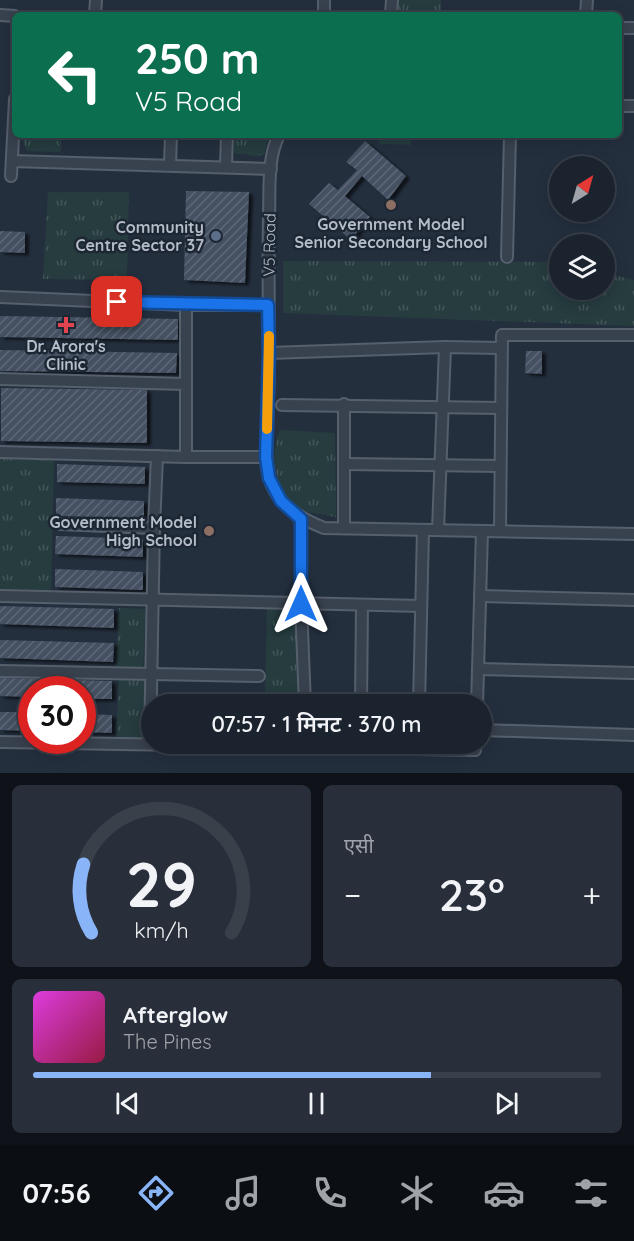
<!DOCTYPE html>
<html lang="hi">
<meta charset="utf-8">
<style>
:root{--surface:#1b232e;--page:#282f3a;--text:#f1f3f6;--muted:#a0a4aa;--line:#39404a;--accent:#8ab4f8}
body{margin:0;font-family:Quicksand,"Noto Sans Devanagari",sans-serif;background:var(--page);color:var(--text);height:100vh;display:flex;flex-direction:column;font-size:22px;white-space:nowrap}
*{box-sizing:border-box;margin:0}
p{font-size:20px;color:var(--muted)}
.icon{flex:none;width:33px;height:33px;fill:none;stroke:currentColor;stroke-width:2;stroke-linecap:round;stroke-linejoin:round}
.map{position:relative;height:773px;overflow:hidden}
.panel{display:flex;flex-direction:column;gap:12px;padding:12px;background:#0f1319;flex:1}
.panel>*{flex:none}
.hud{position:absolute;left:12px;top:12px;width:610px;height:126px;border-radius:9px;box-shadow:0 3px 15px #0003,0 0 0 2px var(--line);background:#0b6e4f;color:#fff;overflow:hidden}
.needle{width:39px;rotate:37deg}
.tools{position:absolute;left:549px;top:156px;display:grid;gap:12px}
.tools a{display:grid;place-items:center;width:66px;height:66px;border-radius:50%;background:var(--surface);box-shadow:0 3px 15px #0003,0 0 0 2px var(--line);font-size:30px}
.speed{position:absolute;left:18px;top:676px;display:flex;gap:12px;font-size:30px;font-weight:700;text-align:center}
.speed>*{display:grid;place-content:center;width:78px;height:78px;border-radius:50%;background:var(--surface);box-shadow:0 3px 15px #0003,0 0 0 2px var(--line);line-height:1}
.speed .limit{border:9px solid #d22;background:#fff;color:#111}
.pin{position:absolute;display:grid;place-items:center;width:51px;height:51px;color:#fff;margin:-26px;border-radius:12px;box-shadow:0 3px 9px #0006}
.me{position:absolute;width:66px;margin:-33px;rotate:0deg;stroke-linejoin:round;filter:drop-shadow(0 0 4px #0008)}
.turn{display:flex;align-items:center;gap:21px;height:126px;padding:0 24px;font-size:27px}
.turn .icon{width:78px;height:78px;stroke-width:2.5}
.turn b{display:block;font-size:42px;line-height:51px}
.big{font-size:45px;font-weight:600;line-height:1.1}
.panel .tile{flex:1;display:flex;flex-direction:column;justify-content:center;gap:9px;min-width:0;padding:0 21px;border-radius:9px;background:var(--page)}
.panel .dial{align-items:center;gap:0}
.dial svg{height:156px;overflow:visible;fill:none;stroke:var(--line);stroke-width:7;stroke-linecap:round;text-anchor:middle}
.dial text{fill:var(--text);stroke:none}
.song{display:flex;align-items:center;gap:18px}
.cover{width:72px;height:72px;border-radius:9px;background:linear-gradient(135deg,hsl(300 70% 55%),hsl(340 70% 35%))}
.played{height:6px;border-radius:3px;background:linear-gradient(90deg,var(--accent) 70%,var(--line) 70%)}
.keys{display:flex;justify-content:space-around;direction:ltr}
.heat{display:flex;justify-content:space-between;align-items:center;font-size:33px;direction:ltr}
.panel .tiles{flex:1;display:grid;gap:12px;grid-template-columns:1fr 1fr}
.tile:last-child{grid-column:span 2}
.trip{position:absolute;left:141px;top:694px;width:351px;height:60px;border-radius:30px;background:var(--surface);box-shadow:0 3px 15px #0003,0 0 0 2px var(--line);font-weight:600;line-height:60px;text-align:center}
.dock{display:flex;height:96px;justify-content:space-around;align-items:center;background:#0b0e12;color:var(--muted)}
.dock .icon{width:42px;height:42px}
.dock .active{color:var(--accent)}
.dock b{font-size:27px;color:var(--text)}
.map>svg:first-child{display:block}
.grass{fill:url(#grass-tufts)}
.pitch{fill:#263c3f}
.building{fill:url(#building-hatch);filter:url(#shadow)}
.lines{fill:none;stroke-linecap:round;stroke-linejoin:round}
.minor-casing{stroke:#565f6c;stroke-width:14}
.minor{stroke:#38414e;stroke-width:10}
.route-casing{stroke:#114b97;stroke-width:15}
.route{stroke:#1a73e8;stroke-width:10}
.slow{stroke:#f59e0b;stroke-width:10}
.education-dot{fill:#8d6e63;stroke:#1d2633;stroke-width:2}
.service-dot{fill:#5c6f8a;stroke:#1d2633;stroke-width:2}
.health-dot{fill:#e0444e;stroke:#1d2633;stroke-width:2}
.labels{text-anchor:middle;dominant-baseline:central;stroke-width:5;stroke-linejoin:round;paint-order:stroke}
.poi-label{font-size:16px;font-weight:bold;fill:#b4bcc9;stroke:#1d2633}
.street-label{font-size:16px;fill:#b4bcc9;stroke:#1d2633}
</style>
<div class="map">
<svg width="634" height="773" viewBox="0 0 634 773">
<defs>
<pattern id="grass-tufts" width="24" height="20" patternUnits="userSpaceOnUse" patternTransform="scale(1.5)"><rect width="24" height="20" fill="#263c3f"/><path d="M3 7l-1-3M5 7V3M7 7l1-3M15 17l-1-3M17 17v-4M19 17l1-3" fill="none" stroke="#435659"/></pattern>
<pattern id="building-hatch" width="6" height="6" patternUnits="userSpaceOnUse" patternTransform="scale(1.5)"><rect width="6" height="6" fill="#455162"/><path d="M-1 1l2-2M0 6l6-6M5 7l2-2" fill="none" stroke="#5d6877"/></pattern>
<filter id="shadow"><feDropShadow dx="4" dy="2.5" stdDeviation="1.5" flood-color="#0009"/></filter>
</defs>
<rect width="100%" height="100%" fill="#242f3e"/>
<!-- grass -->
<g class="grass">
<path d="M398,0H441V15H397Z"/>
<path d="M23,135H61V152L27,151L23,142Z"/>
<path d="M234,135H269L264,155L255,156L234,153Z"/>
<path d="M48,192H129L127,280L43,279Z"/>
<path d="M283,261L556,262L559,263L560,290H604L605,273L634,280V326L283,313Z"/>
<path d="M280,430L335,433L336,517L307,512L283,497C275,468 270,460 280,430Z"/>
<path d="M0,456L54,457L51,594L0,593Z"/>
<path d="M267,606L302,607L300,705H265Z"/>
<path d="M119,608L146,609L143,667L116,666Z"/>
<path d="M119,679L146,680L143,738L116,737Z"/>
</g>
<!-- pitch -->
<path class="pitch" d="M380,135H411V145L379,144Z"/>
<!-- building -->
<g class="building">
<path d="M365,141L406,176L388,200L362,176L345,196L370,217L351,240L309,204L329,183L338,190L357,170L346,162Z"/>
<path d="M186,191L249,192L245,283L184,280Z"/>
<path d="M0,231L25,232V253L0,252Z"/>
<path d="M0,316L178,319V340L0,337Z"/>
<path d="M0,350L177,353L176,373L0,371Z"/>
<path d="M526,351H542V374L525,373Z"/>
<path d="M1,388L147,390V443L1,441Z"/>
<path d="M57,464L145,467V484L57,482Z"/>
<path d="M56,498L144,501V518L56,516Z"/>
<path d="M56,536L143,539V557L55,554Z"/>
<path d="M55,569L143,572V590L55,587Z"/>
<path d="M0,606L114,609V628L0,624Z"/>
<path d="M0,640L114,643L113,662L0,658Z"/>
<path d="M0,678L112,681V699H82V690H32V697L0,696Z"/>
<path d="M0,712H32V731L0,730Z"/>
<path d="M82,714L112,715V733L82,732Z"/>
</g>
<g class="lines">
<defs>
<g id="minor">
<path d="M0,15L15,16"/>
<path d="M95,15L96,0"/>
<path d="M324,15V0"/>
<path d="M391,15L392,0"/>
<path d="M586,15L587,0"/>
<path d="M620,28H634"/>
<path d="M620,106H634"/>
<path d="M279,135C267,158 270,190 269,216C268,262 269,308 269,353C269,378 268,402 267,427C267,443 264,461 269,477C277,505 299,518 324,528L634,534"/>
<path d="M12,161L271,169"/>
<path d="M170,165L171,135"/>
<path d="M226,166L227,135"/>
<path d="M11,176L15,99"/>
<path d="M507,257L510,135"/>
<path d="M0,297L186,305H268"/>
<path d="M269,353L445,347L501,348"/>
<path d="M0,379L186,384"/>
<path d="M282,405L501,408"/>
<path d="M0,452L186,457H266"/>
<path d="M186,457V305"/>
<path d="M344,464L500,466"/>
<path d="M301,519V604L305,705"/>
<path d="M60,524L154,528"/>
<path d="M344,528V404"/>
<path d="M438,530L445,347"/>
<path d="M500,531L502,335H634"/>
<path d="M0,596L421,606"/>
<path d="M480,596L634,600"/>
<path d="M478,669L634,673"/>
<path d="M0,671L259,676"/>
<path d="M361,705L362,605"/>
<path d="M419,705L423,530"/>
<path d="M477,705L482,531"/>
<path d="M482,730L634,735"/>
<path d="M0,742L475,750L476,744"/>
<path d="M150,744L154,528L157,456"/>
</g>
</defs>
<!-- minor casing -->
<use href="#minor" class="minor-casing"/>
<!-- minor -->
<use href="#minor" class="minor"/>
</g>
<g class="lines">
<defs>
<path id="route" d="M117,302L268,305L269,353L266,457L269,478L281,501L301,519V604"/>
</defs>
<!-- route casing -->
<use href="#route" class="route-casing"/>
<!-- route -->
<use href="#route" class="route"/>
<!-- slow -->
<path class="slow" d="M267,429L269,336"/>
</g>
<!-- markers -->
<g class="education-dot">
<circle cx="391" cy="205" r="6"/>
<circle cx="209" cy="531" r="6"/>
</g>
<circle class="service-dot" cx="216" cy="236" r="6"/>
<path class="health-dot" d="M63 316h6v6h6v6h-6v6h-6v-6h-6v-6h6z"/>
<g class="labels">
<!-- poi labels -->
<g class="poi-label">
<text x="391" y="224">Government Model<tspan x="391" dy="18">Senior Secondary School</tspan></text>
<text x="204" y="227" text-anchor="end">Community<tspan x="204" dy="18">Centre Sector 37</tspan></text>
<text x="66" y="346">Dr. Arora's<tspan x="66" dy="18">Clinic</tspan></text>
<text x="197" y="522" text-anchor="end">Government Model<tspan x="197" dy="18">High School</tspan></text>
</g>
<!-- street labels -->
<g class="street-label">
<text transform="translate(269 245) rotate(-89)">V5 Road</text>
</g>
</g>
</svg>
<div class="tools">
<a><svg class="needle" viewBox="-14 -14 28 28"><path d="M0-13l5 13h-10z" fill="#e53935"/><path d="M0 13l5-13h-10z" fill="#a0a4aa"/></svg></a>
<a><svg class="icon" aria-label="layers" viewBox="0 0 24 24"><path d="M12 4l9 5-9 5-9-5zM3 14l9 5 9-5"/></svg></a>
</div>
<div class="speed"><div class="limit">30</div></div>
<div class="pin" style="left:117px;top:302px;background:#d93025"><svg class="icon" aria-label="arrive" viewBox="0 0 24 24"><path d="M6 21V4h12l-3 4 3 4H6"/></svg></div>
<svg class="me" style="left:301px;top:604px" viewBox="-20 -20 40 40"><path d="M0-17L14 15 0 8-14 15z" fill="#1a73e8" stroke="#fff" stroke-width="4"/></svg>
<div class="trip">07:57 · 1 मिनट · 370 m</div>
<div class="hud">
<div class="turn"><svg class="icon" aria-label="left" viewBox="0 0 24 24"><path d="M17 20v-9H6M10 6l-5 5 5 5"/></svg><div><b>250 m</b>V5 Road</div></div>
</div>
</div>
<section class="panel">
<div class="tiles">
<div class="tile dial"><svg viewBox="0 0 100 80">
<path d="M14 69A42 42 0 1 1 86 69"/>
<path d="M14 69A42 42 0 0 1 10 34" stroke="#8ab4f8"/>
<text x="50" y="56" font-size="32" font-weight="700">29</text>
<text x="50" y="72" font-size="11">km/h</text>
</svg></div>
<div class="tile"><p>एसी</p>
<div class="heat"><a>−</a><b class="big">23°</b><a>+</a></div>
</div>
<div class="tile">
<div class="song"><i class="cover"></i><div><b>Afterglow</b><p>The Pines</p></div></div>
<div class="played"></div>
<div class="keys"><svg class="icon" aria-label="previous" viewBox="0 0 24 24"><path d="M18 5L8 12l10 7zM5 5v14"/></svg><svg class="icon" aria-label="pause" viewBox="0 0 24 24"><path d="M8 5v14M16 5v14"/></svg><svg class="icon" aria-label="next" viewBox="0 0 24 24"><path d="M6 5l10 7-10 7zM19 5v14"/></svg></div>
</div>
</div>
</section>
<nav class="dock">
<b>07:56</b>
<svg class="icon active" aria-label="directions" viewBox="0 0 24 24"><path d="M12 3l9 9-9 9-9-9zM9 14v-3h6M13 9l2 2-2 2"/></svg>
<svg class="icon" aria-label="music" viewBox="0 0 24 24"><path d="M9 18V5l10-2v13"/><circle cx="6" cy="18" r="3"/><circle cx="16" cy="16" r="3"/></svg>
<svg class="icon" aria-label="phone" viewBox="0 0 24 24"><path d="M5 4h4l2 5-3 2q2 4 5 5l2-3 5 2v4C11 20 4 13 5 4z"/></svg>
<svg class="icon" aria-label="climate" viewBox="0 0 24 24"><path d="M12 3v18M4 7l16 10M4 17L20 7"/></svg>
<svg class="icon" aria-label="car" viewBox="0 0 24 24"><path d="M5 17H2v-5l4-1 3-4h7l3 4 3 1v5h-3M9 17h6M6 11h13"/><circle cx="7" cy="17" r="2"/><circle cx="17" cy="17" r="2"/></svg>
<svg class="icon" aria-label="filters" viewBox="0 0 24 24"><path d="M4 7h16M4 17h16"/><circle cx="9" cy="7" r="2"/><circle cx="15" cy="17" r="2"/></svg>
</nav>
